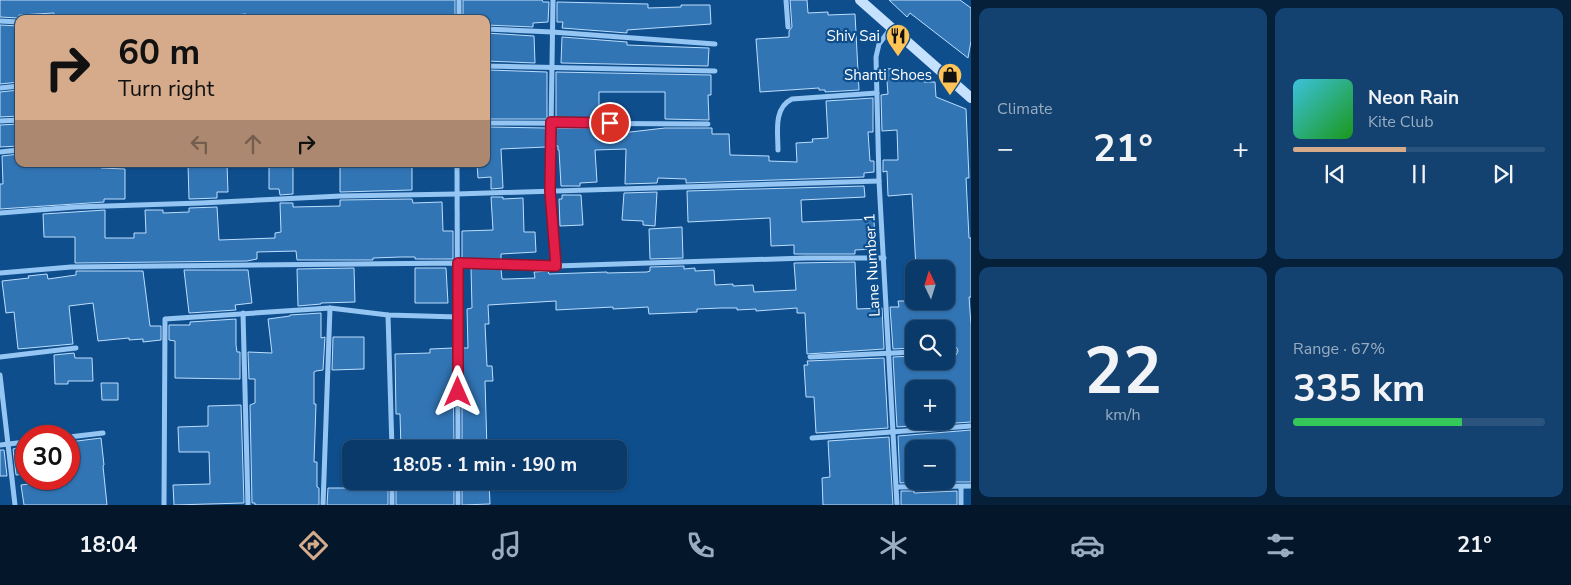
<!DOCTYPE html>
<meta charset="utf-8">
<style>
:root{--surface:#0a3a6a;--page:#134170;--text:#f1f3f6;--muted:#99adc1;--line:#2a547e;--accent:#d6ab8b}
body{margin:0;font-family:"Nunito Sans",sans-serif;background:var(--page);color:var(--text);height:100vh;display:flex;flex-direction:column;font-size:19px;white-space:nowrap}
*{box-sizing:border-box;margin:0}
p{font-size:16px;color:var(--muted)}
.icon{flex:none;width:28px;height:28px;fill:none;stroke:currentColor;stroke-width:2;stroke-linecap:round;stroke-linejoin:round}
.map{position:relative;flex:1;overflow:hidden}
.side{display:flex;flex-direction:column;gap:8px;padding:8px;background:#06203a;width:600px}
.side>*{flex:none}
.banner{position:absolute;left:15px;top:15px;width:475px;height:152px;border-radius:10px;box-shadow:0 1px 4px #0004,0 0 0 1px var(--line);background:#d6ab8b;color:#111;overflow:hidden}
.needle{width:32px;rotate:356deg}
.fabs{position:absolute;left:905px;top:260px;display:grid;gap:10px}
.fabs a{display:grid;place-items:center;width:50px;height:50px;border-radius:10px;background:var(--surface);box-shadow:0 1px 4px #0004,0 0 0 1px var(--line);font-size:25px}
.speed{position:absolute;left:15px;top:425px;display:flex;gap:10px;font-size:25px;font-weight:700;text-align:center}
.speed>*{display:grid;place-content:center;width:65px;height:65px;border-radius:50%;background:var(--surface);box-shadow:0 1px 4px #0004,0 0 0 1px var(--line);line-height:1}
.speed .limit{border:8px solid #d22;background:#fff;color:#111}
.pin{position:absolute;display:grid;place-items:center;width:42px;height:42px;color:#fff;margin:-21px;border:2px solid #fff;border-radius:50%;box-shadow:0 1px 5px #0007}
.me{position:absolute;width:55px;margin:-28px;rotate:0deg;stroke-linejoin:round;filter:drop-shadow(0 0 4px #0008)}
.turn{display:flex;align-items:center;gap:18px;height:105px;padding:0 20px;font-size:22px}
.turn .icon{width:65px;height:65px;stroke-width:2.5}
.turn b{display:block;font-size:35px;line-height:42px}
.lanes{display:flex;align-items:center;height:48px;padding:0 20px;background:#0003;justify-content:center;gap:25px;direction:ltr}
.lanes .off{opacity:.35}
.big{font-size:38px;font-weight:700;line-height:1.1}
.side .tile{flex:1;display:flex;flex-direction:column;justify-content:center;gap:8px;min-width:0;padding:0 18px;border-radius:10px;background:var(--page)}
.side .dial{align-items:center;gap:0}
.dial b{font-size:65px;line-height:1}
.song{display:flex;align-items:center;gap:15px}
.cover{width:60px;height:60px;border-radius:8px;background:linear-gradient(135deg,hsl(190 70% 55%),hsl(120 70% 35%))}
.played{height:5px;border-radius:2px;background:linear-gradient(90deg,var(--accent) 45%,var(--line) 45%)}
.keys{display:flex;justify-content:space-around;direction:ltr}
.heat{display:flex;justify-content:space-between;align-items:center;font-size:28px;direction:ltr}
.charge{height:8px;border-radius:4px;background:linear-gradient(90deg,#34c759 67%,var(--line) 0)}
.side .tiles{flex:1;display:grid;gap:8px;grid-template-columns:repeat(2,1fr)}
.trip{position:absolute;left:342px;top:440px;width:285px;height:50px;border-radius:10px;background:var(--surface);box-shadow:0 1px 4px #0004,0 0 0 1px var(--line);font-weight:700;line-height:50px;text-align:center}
.tab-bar{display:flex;height:80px;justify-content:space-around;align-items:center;background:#04172a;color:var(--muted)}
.tab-bar .icon{width:35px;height:35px}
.tab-bar .selected{color:var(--accent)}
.tab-bar b{font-size:22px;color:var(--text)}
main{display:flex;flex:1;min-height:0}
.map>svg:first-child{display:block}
.building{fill:#3275b5;stroke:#bddefe;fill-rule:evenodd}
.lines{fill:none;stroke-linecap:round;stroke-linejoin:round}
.street{stroke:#95c6f3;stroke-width:5}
.secondary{stroke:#c5e1fd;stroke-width:10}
.route-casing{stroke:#92132f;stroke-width:12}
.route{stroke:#e11d48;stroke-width:9}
.labels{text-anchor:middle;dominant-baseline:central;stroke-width:4.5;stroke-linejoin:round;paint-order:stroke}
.poi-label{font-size:15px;fill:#fff;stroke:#0e4e8d;text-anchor:end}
.street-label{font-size:15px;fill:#fff;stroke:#0e4e8d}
</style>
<main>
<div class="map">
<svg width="971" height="505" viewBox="0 0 971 505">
<rect width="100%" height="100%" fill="#0e4e8d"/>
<!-- building -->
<g class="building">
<path d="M0,0H455V19H246V14L209,17V19H149V17L96,19V15L54,17V13L19,15V18L0,17Z"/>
<path d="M463,0H542L543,2H549L548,22L533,23V27L486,25V19H463Z"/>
<path d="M790,0H807L808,13L828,12V15L855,14L859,90L825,92V90H819V88L760,92L756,39L789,37V31L792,27Z"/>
<path d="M889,0H960L971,8V41L968,58L910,13L907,17Z"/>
<path d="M557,2L648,4V8L681,7V5H710L711,24L627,30V33L562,28L563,22H557Z"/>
<path d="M0,25L19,26V82L0,84Z"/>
<path d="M486,33L534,36L535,63L486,61Z"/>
<path d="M562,37L627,42V45L709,48L708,66L561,63Z"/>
<path d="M902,68V77L924,76V82H935L936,97L966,109L969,178H966L969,238H971V297H969L971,325V422L897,427L893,357L914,356V361H946V356L956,355L958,351L957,348L950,347V329H914V348L893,349L890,307H899L898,301H918V303L946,302V269H916L912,194L888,196L887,171L883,172V160H898L897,130L882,131L881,95L888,94L886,69ZM946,385V421H914V386Z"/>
<path d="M489,70L547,72V119H487L486,98H490Z"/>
<path d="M556,72L711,75V95H708L709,120L665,119V92H599V119H556Z"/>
<path d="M19,90V116L0,117V92Z"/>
<path d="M873,98V132H868L870,161H874V172L864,173V177L686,183V179L658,178L657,183L625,184L626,149L595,150L597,182L580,183V186H561L559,150H558V146H555V128H599V132H630L665,128H712V134H729L730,155L769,156V161L797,162L796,143L813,142L812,139L828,138L826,101Z"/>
<path d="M19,124V146L0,147V125Z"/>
<path d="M487,127L547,128L546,147L501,149L503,188L491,189V177L478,178L477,164H486V155H488Z"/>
<path d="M19,154V164H101V168L125,169V199H104V202L0,209V184H3L2,156Z"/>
<path d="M188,164H227L228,192H217V198L189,199Z"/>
<path d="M269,164H293V194L280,195L279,189H269Z"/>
<path d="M363,164H412V190L340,192V166L363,165Z"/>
<path d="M864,186L865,197L801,200L802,222L874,219L875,249L855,250V254H794V245L771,246L770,218L688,222L687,191Z"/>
<path d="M657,192L655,226L643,225V221L622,220L624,193Z"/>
<path d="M562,195H581L583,225L560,226L559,199H562Z"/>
<path d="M491,197H503V199L523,198L524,232H535L536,252L501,254V260L462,259V231L493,230Z"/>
<path d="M412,199L413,203L442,202L443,231H453V259H415V257H401L373,258V260H297L296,251L257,252V259L247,261L75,263V237H44L43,214L105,210V238H134V233H146L145,210H163V213L189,212V208L217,207L219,240L275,238V233L281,232L280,203H293V207L340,206V200Z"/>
<path d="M682,227L683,258L650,259L649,229Z"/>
<path d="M855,262L857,309L882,308L884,349L807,354L805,313H797V308L756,311V309L737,310V308H721L697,309V312L649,314L648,307L613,309V307L556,310V301L488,305L489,324H485L487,366H492L493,381H485L487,449H462V348H468L467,309L472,308L471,268L501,269L502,279H507L535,278L534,272L548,271L549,274L607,272V273L647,272L650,271V267L684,266V269L695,268V271L714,270L715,285L733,284V286L753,285L754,292L796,290L794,263Z"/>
<path d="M354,268L355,302L321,303V304L298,306L297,269Z"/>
<path d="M415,268H446L448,303H415Z"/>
<path d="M184,270H248L252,303L235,305L236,310L189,313Z"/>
<path d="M76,271H143L150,326H161V340L143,342V339L129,340V338L98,341L93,303L69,306L73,344L18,349L14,312L6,313L2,281L29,278L28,276L47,274L48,279L76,275Z"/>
<path d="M321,313V338L325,337L323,370L316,371L314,372V404H316L314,462H317V487L319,488V505H255V503H252L250,405L255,403V379H249L248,352L272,353L268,319L290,316V315Z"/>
<path d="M236,319V345L237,352H240V379L175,378V341L169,340V325H190V322Z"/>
<path d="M333,337H364V369L332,370Z"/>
<path d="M453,348L454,449H401L400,414H396L395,354L430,353V349Z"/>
<path d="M74,353L75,358H92L93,381H68V384H55L54,355Z"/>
<path d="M884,358L888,428L816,433L814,397H806L804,365H808L807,361Z"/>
<path d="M101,383H118V400H102Z"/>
<path d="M241,405L244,503L174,505L173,485L210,484L209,452H179L178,427L208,426V406Z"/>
<path d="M971,430V482H946V449H914V482L900,483L898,436Z"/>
<path d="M889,437L893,505H823L822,478L830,477L828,441Z"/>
<path d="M101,438L104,465L103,466L107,505H24L21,485L69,479V442Z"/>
<path d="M26,446V474L16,475L13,449Z"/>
<path d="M0,450H4L7,476H0Z"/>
<path d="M365,481H388V505H327L328,488H365Z"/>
<rect x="396" y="481" width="58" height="24"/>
<path d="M462,481H489L490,504L462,505Z"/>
<path d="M901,491H914V493L957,491V505H901Z"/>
</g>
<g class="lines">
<!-- street -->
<g class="street">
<path d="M553,0L550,191L556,266"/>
<path d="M786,0L788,27"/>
<path d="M459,19V0"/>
<path d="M0,21L19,22"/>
<path d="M891,28L879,44L876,57L879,181L897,505"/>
<path d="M486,29L552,32L715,44"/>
<path d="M486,66L715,71"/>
<path d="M0,88L19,86"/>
<path d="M0,121L19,120"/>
<path d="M486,123L708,124"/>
<path d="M778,150C778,133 773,108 792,99L877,93"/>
<path d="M0,152L19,150"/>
<path d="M457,164L458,449"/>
<path d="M0,213L76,207L201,203L341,196L457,194L879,181"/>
<path d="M0,273L71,267L458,263L556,266L806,258H884"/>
<path d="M243,313L248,505"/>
<path d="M388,315L392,449"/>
<path d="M946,351H954"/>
<path d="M0,357L76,348"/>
<path d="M810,357L914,352"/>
<path d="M0,375L15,505"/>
<path d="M69,437L103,433"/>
<path d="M812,438L971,426"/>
<path d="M0,445L26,442"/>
<path d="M392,481V505"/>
<path d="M897,487L971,486"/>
<path d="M961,487V505"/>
<path d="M164,505L165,319L330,308L388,315L458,317"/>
<path d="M323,505L330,308"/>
<path d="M458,505V481"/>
</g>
<!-- secondary -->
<path class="secondary" d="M860,0L971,98"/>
</g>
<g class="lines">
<defs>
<path id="route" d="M458,392V263L556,266L550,191L551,122L610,123"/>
</defs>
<!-- route casing -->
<use href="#route" class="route-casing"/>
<!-- route -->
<use href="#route" class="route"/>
</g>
<!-- icons -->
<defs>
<symbol id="restaurant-pin" viewBox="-11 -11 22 30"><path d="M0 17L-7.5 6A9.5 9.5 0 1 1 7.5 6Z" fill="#ffc458" stroke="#0e4e8d"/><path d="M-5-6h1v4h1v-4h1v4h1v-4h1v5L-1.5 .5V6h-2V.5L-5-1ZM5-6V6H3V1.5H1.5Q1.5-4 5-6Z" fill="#111"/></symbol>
<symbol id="shop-pin" viewBox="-11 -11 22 30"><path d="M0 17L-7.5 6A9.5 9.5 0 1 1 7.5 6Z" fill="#ffc458" stroke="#0e4e8d"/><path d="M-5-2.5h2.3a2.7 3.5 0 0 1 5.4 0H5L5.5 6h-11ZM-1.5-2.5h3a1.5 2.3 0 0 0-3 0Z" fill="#111"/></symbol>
</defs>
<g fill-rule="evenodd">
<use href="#restaurant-pin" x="884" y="22" width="28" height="38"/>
<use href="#shop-pin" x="936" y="61" width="28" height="38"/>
</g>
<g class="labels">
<!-- poi labels -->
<g class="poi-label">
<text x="880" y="36">Shiv Sai</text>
<text x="932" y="75">Shanti Shoes</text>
</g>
<!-- street labels -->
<g class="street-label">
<text transform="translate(872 265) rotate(-93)">Lane Number 1</text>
</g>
</g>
</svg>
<div class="fabs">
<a><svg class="needle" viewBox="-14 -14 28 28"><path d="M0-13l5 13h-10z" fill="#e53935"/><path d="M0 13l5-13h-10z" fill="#99adc1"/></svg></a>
<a><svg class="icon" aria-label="search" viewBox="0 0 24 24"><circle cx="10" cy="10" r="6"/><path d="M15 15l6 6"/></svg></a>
<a>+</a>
<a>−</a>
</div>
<div class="speed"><div class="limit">30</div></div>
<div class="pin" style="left:610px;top:123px;background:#d93025"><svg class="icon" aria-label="arrive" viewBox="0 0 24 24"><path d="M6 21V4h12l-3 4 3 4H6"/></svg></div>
<svg class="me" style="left:458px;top:392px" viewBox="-20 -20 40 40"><path d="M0-17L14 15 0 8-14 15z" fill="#e11d48" stroke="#fff" stroke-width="4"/></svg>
<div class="trip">18:05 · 1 min · 190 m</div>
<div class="banner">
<div class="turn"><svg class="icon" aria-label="right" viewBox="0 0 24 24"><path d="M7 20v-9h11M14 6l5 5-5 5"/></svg><div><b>60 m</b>Turn right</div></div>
<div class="lanes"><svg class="icon off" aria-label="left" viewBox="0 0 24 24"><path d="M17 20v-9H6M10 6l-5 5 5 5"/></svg><svg class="icon off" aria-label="ahead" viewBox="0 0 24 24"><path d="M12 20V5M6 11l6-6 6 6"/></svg><svg class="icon" aria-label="right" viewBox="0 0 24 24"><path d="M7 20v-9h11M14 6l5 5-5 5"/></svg></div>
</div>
</div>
<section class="side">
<div class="tiles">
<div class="tile"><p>Climate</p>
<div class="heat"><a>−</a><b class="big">21°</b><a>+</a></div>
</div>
<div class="tile">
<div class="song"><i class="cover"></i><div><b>Neon Rain</b><p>Kite Club</p></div></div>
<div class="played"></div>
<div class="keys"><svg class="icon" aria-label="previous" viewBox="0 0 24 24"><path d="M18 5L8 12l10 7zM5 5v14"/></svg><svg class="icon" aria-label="pause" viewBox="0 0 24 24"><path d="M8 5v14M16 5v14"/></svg><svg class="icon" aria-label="next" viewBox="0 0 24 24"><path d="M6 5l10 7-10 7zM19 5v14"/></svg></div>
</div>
<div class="tile dial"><b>22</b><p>km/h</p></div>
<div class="tile"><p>Range · 67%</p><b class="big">335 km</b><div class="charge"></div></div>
</div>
</section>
</main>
<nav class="tab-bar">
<b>18:04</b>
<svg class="icon selected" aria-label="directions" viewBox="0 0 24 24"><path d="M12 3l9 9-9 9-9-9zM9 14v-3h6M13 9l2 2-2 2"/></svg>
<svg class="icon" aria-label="music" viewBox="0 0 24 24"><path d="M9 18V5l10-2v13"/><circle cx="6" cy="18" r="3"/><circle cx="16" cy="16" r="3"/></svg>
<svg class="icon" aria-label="phone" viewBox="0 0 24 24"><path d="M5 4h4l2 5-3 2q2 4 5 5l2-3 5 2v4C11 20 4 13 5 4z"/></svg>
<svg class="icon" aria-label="climate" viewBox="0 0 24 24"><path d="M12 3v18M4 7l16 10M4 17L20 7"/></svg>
<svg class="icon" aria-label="car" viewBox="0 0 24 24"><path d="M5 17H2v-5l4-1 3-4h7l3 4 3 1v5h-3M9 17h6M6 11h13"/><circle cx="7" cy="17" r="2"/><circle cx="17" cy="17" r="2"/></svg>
<svg class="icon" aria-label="filters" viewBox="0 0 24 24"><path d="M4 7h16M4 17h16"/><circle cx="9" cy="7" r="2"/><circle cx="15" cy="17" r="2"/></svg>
<b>21°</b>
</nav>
